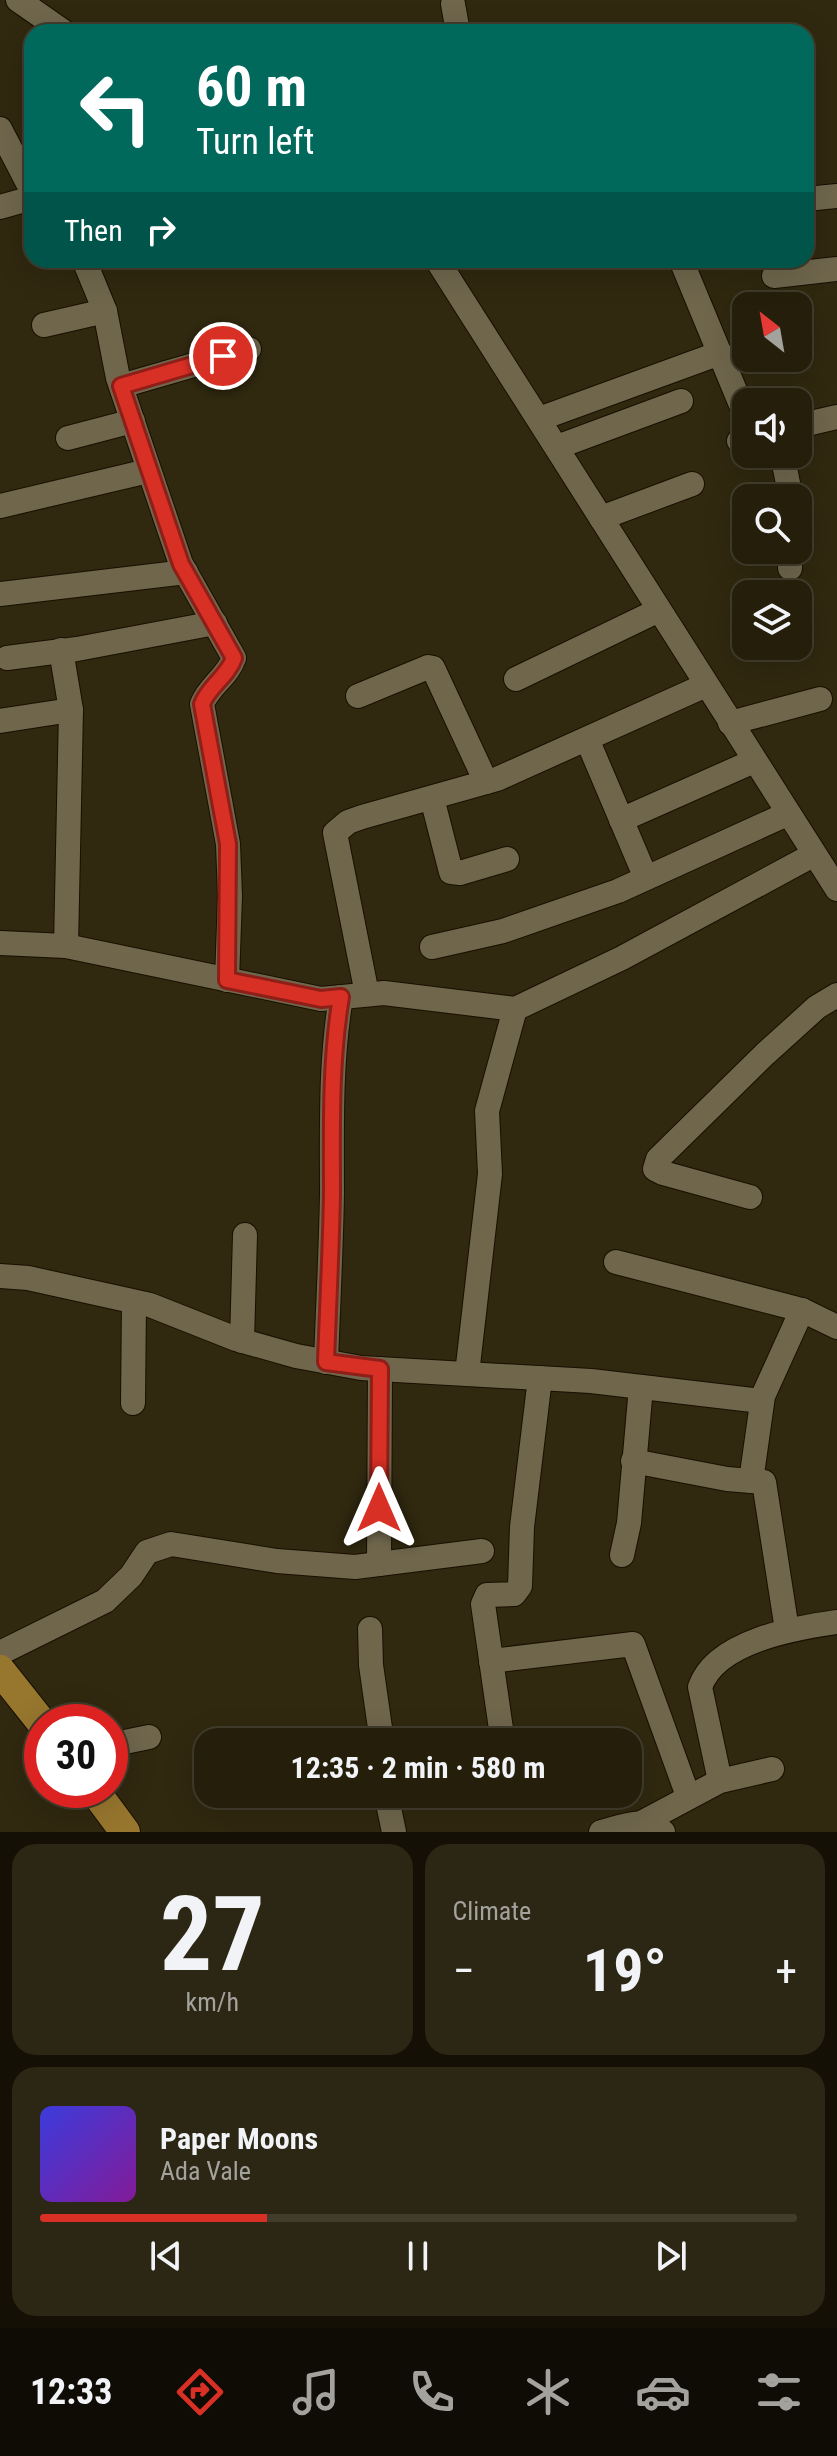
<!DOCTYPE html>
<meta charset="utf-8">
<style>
:root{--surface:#241e0b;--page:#2c2714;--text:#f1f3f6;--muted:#a3a29d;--line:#413c2c;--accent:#d93025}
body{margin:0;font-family:"Roboto Condensed",sans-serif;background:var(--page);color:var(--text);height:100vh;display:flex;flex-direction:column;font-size:30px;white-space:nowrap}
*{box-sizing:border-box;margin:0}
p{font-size:26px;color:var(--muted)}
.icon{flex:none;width:44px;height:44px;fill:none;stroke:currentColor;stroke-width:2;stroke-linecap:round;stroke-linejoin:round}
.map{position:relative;height:1832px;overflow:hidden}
.sheet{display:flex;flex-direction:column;gap:12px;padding:12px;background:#141006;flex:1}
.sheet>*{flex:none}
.hud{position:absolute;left:24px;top:24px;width:790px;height:244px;border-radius:24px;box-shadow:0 8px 32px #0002,0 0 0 2px var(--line);background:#00695c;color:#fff;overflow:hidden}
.needle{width:52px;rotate:329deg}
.buttons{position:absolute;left:732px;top:292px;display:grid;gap:16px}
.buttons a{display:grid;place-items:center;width:80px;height:80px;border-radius:16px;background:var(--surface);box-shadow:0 8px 32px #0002,0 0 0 2px var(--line);font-size:40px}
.speed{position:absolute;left:24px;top:1704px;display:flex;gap:16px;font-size:40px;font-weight:700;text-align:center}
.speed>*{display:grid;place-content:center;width:104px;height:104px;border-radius:50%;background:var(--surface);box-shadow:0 8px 32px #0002,0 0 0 2px var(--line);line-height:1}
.speed .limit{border:12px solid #d22;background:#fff;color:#111}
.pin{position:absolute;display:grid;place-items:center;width:68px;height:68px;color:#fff;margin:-34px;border:4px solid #fff;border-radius:50%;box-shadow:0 2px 8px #0007}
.me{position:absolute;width:88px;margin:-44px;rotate:0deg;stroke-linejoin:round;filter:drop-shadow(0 0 6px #0008)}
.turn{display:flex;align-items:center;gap:28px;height:168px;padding:0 40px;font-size:36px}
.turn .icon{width:104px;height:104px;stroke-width:2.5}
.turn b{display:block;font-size:56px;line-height:68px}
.then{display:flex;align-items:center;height:76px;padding:0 40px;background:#0003;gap:16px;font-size:30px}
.big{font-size:60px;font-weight:700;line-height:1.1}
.sheet .widget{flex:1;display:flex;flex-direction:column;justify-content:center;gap:12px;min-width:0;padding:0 28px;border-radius:24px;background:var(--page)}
.sheet .dial{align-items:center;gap:0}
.dial b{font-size:104px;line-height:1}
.song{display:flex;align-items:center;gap:24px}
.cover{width:96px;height:96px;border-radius:12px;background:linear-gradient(135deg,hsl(240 70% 55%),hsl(290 70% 35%))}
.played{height:8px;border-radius:4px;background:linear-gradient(90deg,var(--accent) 30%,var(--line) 30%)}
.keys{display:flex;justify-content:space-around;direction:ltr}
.heat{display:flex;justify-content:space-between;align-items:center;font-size:44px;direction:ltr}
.sheet .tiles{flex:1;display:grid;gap:12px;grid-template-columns:1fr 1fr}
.widget:last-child{grid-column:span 2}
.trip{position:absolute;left:194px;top:1728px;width:448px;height:80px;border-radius:24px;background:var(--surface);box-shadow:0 8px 32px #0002,0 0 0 2px var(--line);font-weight:700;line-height:80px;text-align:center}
.tab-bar{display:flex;height:128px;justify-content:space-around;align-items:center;background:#0e0c04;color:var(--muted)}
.tab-bar .icon{width:56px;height:56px}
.tab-bar .current{color:var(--accent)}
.tab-bar b{font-size:36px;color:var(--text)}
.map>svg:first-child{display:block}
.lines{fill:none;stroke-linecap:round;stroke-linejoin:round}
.minor-casing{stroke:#181000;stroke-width:26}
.major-casing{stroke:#181000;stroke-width:32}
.minor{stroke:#6f664c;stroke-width:24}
.major{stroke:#97762e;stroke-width:30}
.route-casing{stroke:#8d1f18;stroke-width:20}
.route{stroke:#d93025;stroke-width:14}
</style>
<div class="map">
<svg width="837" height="1832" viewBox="0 0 837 1832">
<rect width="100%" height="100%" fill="#30280f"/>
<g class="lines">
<defs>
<g id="minor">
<path d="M18,0L64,32"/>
<path d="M453,4L458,32"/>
<path d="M0,129L32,191"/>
<path d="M806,199L837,196"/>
<path d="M0,207L32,198"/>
<path d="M84,260L105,311L118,378L181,564L234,658C228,676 209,686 202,704L228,844L230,896L227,980"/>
<path d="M437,260L837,889"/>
<path d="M681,260L746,417"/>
<path d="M774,276L837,269"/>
<path d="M44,325L105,311"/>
<path d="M121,386L249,349"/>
<path d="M539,419L720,353"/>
<path d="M798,426L837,417"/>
<path d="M68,438L133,421"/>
<path d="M739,441L746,439"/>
<path d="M557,447L681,401"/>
<path d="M782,454L791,498"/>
<path d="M0,506L148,471"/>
<path d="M601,518L692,484"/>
<path d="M790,568V550"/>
<path d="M0,594L186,572"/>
<path d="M61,650L71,710L66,946"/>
<path d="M7,658L77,649L215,623"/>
<path d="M516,679L659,610"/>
<path d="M358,696L428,667L433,668L486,782"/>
<path d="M0,721L71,710"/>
<path d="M730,723L820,699"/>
<path d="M587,739L646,878"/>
<path d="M432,798L451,872L460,873L507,859"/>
<path d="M621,820L754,761"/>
<path d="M0,943L66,946L321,999L384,993L515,1009L622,958L813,855"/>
<path d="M432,947L503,931L618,891L787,814"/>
<path d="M367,994L335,833L348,822L362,817L497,779L706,685"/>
<path d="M750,1197L663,1173L655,1169L658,1159L765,1054L817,1007L837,995"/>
<path d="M616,1262L802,1310L837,1327"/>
<path d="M0,1276L28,1278L150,1305L236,1339L296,1356L361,1368L591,1381L761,1401"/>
<path d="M242,1341L245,1235"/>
<path d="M326,1362C328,1306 331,1250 332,1194C332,1128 330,1063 341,997"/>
<path d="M467,1374L490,1174L487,1111L515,1009"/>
<path d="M133,1403L134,1302"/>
<path d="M633,1461L727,1479L764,1482L787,1630"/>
<path d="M751,1481L763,1396L802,1310"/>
<path d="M622,1555L629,1523L641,1387"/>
<path d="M379,1564L380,1369"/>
<path d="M370,1629L371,1665L382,1742"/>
<path d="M0,1653L105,1601L131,1576L147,1552L171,1544L277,1561L355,1567L482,1551"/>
<path d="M491,1661L633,1644L688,1796"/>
<path d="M501,1729L483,1604L487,1595L514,1594L520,1586L522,1527L540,1378"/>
<path d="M110,1745L149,1737"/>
<path d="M720,1781L700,1687C716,1641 795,1628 837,1622"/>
<path d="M386,1794L394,1832"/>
<path d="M643,1822L720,1781L772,1769"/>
<path d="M601,1832C624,1826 644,1816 663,1832"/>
</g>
<g id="major">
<path d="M0,1670L42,1723"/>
<path d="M94,1790L125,1832"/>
</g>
</defs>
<!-- minor casing -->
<use href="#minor" class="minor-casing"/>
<!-- major casing -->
<use href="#major" class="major-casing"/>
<!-- minor -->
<use href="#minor" class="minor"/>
<!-- major -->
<use href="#major" class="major"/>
</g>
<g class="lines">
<defs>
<path id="route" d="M223,356L121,386L181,564L234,658C228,676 209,686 202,704L228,844L227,980L321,999L341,997C330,1063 332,1128 332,1194C331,1250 328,1306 326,1362L380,1369L379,1508"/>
</defs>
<!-- route casing -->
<use href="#route" class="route-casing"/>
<!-- route -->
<use href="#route" class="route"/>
</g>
</svg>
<div class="buttons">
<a><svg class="needle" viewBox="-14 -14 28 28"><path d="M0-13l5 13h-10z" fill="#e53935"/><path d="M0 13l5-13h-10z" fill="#a3a29d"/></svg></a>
<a><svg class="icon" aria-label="sound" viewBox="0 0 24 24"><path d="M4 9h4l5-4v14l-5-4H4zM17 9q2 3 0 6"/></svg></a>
<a><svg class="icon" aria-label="search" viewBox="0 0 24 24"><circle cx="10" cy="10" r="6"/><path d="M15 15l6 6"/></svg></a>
<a><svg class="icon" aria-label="layers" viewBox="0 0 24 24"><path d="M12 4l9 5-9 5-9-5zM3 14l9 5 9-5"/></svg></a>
</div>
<div class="speed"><div class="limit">30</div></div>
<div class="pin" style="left:223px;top:356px;background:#d93025"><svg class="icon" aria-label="arrive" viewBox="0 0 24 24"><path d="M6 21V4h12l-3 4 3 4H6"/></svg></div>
<svg class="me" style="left:379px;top:1508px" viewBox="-20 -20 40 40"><path d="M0-17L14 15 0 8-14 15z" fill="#d93025" stroke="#fff" stroke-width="4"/></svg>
<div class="trip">12:35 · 2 min · 580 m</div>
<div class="hud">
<div class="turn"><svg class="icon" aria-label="left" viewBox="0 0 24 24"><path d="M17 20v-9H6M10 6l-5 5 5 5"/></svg><div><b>60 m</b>Turn left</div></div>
<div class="then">Then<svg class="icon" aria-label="right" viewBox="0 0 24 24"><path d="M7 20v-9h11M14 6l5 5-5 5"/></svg></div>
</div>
</div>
<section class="sheet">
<div class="tiles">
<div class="widget dial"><b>27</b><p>km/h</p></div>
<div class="widget"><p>Climate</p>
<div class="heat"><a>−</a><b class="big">19°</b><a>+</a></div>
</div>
<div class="widget">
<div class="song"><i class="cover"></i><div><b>Paper Moons</b><p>Ada Vale</p></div></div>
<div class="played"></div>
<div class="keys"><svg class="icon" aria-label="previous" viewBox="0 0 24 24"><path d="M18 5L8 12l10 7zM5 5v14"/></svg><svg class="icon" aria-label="pause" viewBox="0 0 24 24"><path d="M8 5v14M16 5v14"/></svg><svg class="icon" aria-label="next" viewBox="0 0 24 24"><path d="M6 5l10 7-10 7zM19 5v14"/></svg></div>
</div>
</div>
</section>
<nav class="tab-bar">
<b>12:33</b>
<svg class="icon current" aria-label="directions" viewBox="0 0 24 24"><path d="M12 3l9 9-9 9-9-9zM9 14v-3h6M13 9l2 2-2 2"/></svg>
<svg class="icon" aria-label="music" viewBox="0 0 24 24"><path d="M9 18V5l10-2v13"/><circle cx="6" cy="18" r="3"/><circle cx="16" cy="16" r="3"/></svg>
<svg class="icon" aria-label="phone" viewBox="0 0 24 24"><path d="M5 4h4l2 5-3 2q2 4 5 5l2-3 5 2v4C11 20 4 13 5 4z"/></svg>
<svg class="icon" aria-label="climate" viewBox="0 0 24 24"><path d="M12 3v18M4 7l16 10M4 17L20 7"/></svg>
<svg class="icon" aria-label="car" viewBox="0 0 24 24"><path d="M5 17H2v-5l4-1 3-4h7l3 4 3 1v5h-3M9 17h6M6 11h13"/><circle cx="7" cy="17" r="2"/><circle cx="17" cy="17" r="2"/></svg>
<svg class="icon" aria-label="filters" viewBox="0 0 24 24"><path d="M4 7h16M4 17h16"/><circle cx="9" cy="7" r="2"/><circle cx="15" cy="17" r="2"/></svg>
</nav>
